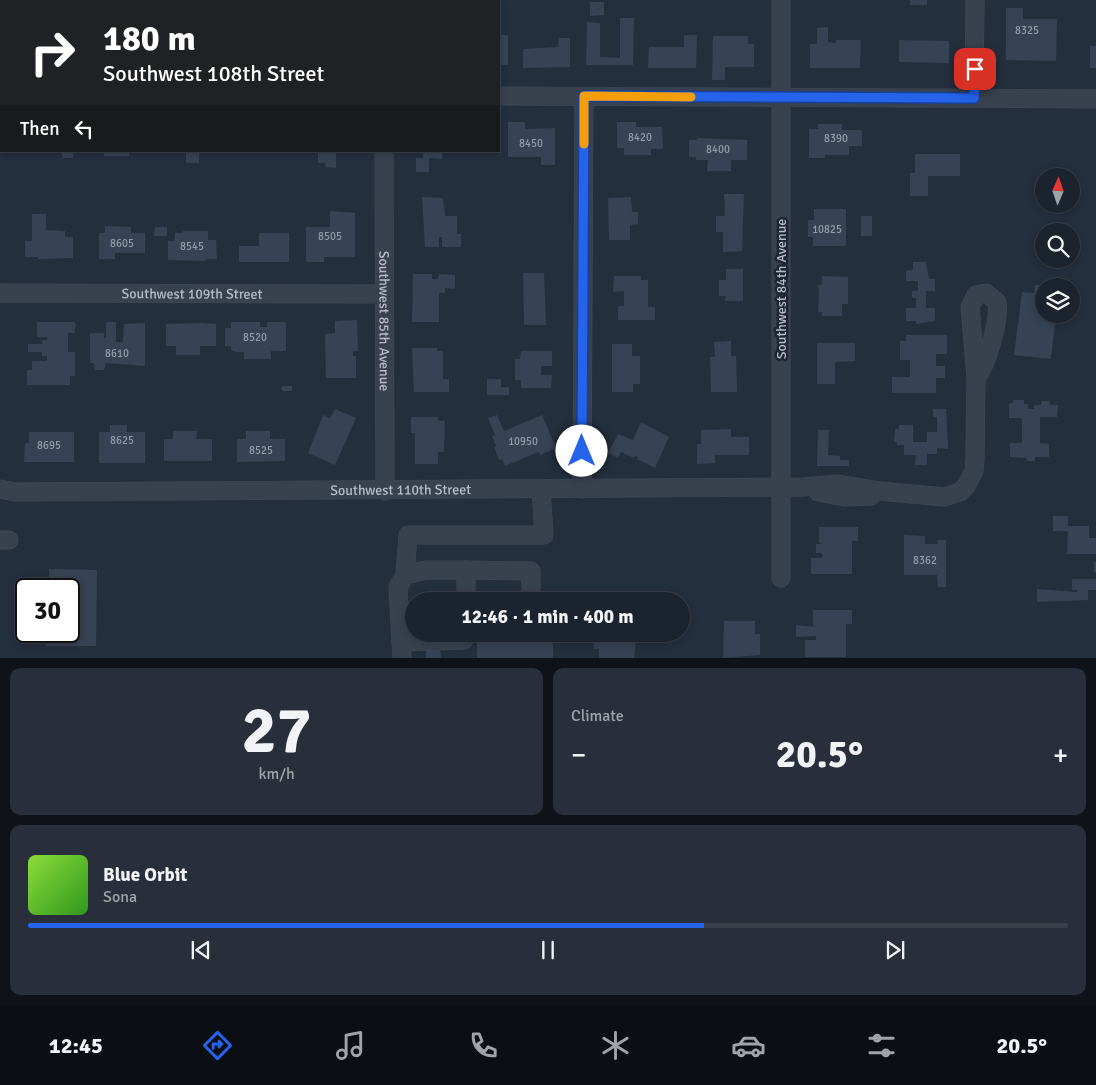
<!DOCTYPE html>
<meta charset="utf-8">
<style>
:root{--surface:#1b232e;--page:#282f3a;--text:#f1f3f6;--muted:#a0a4aa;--line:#39404a;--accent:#2563eb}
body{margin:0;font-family:Signika,sans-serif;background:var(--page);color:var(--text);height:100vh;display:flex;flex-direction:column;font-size:19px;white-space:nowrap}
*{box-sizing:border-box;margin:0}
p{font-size:16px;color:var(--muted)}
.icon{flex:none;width:28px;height:28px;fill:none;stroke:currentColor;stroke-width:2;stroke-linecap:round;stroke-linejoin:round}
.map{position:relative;height:658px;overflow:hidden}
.side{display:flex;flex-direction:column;gap:10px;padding:10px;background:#0f1319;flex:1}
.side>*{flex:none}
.hud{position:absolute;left:0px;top:0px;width:500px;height:152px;box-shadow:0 2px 8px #0003,0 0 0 1px var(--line);background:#202124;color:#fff;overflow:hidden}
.needle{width:32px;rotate:2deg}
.tools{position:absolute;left:1035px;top:168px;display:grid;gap:10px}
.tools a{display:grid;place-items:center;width:45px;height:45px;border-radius:50%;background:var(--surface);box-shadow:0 2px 8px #0003,0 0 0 1px var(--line);font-size:25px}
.speed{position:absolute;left:15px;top:578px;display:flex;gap:10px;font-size:25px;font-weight:700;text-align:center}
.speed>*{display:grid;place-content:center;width:65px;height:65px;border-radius:50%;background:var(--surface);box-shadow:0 2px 8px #0003,0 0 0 1px var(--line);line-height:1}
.speed .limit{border:2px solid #111;border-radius:8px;background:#fff;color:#111}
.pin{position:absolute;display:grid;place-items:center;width:42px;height:42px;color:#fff;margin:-21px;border-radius:10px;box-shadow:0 2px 8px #0006}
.me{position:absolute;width:55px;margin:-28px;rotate:0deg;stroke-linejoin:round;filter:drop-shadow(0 0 4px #0008)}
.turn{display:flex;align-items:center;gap:18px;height:105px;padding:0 20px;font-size:22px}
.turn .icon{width:65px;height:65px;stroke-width:2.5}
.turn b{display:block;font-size:35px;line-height:42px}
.then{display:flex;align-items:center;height:48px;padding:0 20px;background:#0003;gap:10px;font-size:19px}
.big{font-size:38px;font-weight:700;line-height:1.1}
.side .widget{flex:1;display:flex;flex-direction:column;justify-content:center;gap:8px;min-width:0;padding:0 18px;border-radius:10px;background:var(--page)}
.side .dial{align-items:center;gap:0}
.dial b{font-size:65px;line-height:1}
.song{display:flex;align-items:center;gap:15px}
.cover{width:60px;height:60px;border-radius:8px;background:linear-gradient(135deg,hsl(90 70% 55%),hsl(110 70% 35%))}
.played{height:5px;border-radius:2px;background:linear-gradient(90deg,var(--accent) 65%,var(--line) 65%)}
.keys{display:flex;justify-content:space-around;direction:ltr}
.heat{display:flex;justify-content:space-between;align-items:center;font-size:28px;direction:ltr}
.side .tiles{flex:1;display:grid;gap:10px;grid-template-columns:1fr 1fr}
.widget:last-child{grid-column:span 2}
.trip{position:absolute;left:405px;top:592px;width:285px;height:50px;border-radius:25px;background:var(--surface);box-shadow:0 2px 8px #0003,0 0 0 1px var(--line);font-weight:700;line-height:50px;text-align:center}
.tabs{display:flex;height:80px;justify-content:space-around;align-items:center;background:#0b0e12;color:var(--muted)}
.tabs .icon{width:35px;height:35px}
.tabs .current{color:var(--accent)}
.tabs b{font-size:22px;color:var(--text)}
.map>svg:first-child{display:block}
.building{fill:#364354}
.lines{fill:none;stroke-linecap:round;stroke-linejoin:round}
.minor-casing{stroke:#414a57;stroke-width:19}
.minor{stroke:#38414e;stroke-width:18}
.route-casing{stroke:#184099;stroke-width:12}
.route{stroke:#2563eb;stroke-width:9}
.slow{stroke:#f59e0b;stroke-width:9}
.labels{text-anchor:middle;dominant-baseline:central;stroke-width:5;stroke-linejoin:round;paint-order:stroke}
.number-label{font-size:11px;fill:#929caa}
.street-label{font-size:14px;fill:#b4bcc9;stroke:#1d2633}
</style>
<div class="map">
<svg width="1096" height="658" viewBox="0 0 1096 658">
<rect width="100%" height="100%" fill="#242f3e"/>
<!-- building -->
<g class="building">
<rect x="910" y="0" width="17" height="5"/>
<path d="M590,2H604V15L590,16Z"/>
<path d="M1006,8H1023V19H1057L1056,61L1006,60Z"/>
<path d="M620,18H634L633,65H586L587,22L600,23V57L620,58Z"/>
<path d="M828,27V42L836,43V40H861L860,68H810V44H817V28Z"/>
<rect x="499" y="35" width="9" height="30"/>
<path d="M684,35H697L696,68H648L649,47H684Z"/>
<path d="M713,36H748V44H754V67H725V80H712Z"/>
<path d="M559,38H570V67L523,68V49L558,47Z"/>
<path d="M899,40L949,41V63L899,62Z"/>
<rect x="1090" y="46" width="6" height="22"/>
<path d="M508,122H525V129L555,128V165H541V157H508Z"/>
<path d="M617,122H636V127H662L663,149H651V155H624V148H617Z"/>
<path d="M818,124H842V130H862V146H849V155H825V158H809V129H818Z"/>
<path d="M697,138L747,140V160H731V171H707L708,160H696V157H689V140H697Z"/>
<rect x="62" y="151" width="11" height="7"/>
<rect x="104" y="151" width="25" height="5"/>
<rect x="186" y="151" width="13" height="12"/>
<path d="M318,151H336V168L325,167L326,163H318Z"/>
<path d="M423,151H442V159L429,158V172H416V158H423Z"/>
<path d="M915,154H960V176H928V196H910V173H915Z"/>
<path d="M724,194H744L742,251L723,252V232H716V216H725Z"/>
<path d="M422,197L443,198L445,216H457V234H461V247H442V237H439V247H425Z"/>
<path d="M631,197L632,212H638V224L630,225V240H609L608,198Z"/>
<path d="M814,209H846V246H813V237H808V220H814Z"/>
<path d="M330,211L355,213V257H324V262H306V227H330Z"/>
<path d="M32,214H46V230L65,231V237H73V258L38,259V257H25V241H32Z"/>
<rect x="861" y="216" width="11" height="20"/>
<path d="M105,226L131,227V233H145V253H115V259H99V233H105Z"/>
<path d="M155,227H167V236H154Z"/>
<path d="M183,231H208V240H216L217,259H205L206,261L168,260V241H175V233H183Z"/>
<path d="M259,233H289V262H239V246H259Z"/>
<path d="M913,262H926L929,279H935V291H926V308H935V321L916,324V321H906V308H916V298H912V291H918V281H906V271L913,270Z"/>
<path d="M726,269H743V301H725L726,296H719V280H726Z"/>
<path d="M523,273H544L546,325H524Z"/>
<path d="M413,274H432V279H438L439,274L455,275V289L445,288V293H439V322H412Z"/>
<path d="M614,276H641V280H648V307H655V320H618V306H624V291L613,292Z"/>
<path d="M822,276L848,277V304H842V316H822V312H818L819,290L817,285H822Z"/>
<path d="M1035,285L1044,286V314H1056L1051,359L1014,355L1022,292L1034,293Z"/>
<path d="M357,320L358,351H353V356H356V378H326L325,334L335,333V321Z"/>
<path d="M37,322H74L76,324L74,333H68V352H75V376H70V385H27V370H32V361H47V356H42V352H28V344H42V340H47V337H37Z"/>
<path d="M106,322H116V342H123L124,324L145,323V366L106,363L104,370H95L94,363H90V333H104V338H106Z"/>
<path d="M231,322H260V327H267V322H286V351H271V359H244V352H237L231,350V346H225V328H231Z"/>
<path d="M200,323L216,324V346H200V355H176V346H166V324Z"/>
<path d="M906,335H947V354H936V366H945V378H936V393H892V377H910V360H900V341H906Z"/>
<path d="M731,341V356H736L737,392H711L710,357H715L714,342Z"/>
<path d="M817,343H855V361L835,362V384H817Z"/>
<path d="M612,344H632V356H640V384H633V392H612Z"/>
<path d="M412,348H437V351H443V379H449V392H414Z"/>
<path d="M521,351H552V366H541V375H552L551,388H521V380H515V359H520Z"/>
<path d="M487,379H501V387H509V395H487Z"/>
<rect x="282" y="386" width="10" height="5"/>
<path d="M1013,400H1024V404H1028V409H1034V405H1041V401H1050V405H1058L1057,417H1040V443L1049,444V457H1035V461H1027L1026,458L1010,457V443H1022V418H1009V404L1013,403Z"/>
<path d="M335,409L356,418L335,465L308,453L323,415L330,418Z"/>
<path d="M933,409H946L948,449L937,448V454H927V465H915L916,455H904V445H897V442H894L895,429H899V425H913V442H927V432H937V417H933Z"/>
<path d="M497,415L504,431L542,415L556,448L540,455L539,452L505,466L502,459L499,460L494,447L496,446L492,436L495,435L488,418Z"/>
<path d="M411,417H438V421H445L444,452H438V464H415V433H411Z"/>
<path d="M641,422L669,437L655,468L637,459L638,457L635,456L634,458L621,452L618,458L608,453L618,434L633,440Z"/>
<path d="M110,425H127V432H145V463H99V432H110Z"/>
<path d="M731,429V437H749V455H715V463L697,464V444H701V430Z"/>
<path d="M818,430H829L828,455L840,456V460H849V466H817Z"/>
<path d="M173,431H197L196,439H212V461H164V439H173Z"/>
<path d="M246,431H270V439H285V461L237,462V439H246Z"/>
<path d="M29,432H74V462H24L25,443H29Z"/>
<path d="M1053,516H1068V526H1089V538H1096V554H1067L1068,531H1053Z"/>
<path d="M819,527H858V541H852V574H811V558H822V553H816V544H822L819,543Z"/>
<path d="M904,535L925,536V544H938L937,540H946V587H938L937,575H904Z"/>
<path d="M1094,562H1096V573L1094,572Z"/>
<path d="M49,569L97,570L96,646H46L47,631H69V589H49Z"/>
<path d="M1072,579H1096V590H1088V600L1037,602V589L1077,592V590H1072Z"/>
<path d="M813,610H852V624H846V657H805V640H816V636L796,637V625L816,627L813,626Z"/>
<path d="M724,621H755V634H760V655L723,658Z"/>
<path d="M594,634H633L631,640L636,641L634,658H599V649H594Z"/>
<rect x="477" y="641" width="76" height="17"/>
<path d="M426,646H440L441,658H426Z"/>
</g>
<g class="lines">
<defs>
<g id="minor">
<path d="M781,0V578"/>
<path d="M0,96H1"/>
<path d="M499,96L1096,99"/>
<path d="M974,98L975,0"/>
<path id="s1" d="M384,151L385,491"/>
<path id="s2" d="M0,293L384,294"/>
<path id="s3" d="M0,489L15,492L803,487L838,484L880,491L944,497L960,492L966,486L974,471L975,460L976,379L970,307L976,295L986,293L997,302C1000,321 987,364 976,379"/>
<path d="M582,489L584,96"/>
<path d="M818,492L844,497L871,496"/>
<path d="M0,540H9"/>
<path d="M466,570L531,571V601"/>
<path d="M405,575L408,535H544L541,490"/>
<path d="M401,642L464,640V634"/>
<path d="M402,658L398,587L405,575L426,570H466V601"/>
</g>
</defs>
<!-- minor casing -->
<use href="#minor" class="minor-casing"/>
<!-- minor -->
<use href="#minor" class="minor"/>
</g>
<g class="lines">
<defs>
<path id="route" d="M582,451L584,96L974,98L975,69"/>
</defs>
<!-- route casing -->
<use href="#route" class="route-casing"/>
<!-- route -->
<use href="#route" class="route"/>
<!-- slow -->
<path class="slow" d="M584,144V96L691,97"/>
</g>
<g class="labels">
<!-- number labels -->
<g class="number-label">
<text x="1027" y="30">8325</text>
<text x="640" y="137">8420</text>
<text x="836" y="138">8390</text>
<text x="531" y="143">8450</text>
<text x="718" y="149">8400</text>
<text x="827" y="229">10825</text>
<text x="330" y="236">8505</text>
<text x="122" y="243">8605</text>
<text x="192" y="246">8545</text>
<text x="255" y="337">8520</text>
<text x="117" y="353">8610</text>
<text x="122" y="440">8625</text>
<text x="523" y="441">10950</text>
<text x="49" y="445">8695</text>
<text x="261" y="450">8525</text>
<text x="925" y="560">8362</text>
</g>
<!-- street labels -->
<g class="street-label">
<text transform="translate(781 289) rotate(-90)">Southwest 84th Avenue</text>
<text stroke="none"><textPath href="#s2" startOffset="192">Southwest 109th Street</textPath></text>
<text stroke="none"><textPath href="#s1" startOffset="170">Southwest 85th Avenue</textPath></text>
<text stroke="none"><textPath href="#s3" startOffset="401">Southwest 110th Street</textPath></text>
</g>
</g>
</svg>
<div class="tools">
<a><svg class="needle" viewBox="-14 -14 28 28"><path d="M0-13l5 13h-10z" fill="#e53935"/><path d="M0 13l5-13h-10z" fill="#a0a4aa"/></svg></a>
<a><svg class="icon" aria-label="search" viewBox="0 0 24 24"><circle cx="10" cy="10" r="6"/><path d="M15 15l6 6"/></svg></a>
<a><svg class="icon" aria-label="layers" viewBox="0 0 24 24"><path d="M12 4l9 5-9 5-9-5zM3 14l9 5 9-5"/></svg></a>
</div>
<div class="speed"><div class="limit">30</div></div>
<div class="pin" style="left:975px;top:69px;background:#d93025"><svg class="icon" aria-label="arrive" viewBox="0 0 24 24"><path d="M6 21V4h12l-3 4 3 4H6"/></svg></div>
<svg class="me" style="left:582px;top:451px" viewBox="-20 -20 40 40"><circle r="19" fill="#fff"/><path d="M0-13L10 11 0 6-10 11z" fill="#2563eb"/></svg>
<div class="trip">12:46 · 1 min · 400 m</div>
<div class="hud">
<div class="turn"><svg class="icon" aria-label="right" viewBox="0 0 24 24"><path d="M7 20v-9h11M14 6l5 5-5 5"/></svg><div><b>180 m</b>Southwest 108th Street</div></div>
<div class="then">Then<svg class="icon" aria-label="left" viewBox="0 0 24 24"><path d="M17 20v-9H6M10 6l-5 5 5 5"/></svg></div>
</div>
</div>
<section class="side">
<div class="tiles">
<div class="widget dial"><b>27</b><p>km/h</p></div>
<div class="widget"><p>Climate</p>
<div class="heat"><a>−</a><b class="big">20.5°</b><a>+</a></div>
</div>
<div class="widget">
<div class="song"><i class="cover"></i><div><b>Blue Orbit</b><p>Sona</p></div></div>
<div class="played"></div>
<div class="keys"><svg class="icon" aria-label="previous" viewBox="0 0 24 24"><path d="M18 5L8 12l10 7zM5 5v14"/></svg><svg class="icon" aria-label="pause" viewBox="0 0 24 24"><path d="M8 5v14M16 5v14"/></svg><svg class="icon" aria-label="next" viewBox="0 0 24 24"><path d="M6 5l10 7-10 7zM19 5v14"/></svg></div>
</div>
</div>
</section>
<nav class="tabs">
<b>12:45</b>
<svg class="icon current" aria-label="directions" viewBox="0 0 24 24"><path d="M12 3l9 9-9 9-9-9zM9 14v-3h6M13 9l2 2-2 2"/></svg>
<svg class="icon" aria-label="music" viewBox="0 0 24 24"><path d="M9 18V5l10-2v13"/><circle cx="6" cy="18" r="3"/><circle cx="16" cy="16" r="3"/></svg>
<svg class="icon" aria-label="phone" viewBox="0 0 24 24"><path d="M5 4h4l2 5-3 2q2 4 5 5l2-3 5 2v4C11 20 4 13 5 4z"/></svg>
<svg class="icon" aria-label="climate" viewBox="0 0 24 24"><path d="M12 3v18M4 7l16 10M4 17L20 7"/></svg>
<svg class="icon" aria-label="car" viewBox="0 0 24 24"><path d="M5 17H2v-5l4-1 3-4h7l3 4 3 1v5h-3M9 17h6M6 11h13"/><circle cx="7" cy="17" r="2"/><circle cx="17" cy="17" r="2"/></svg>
<svg class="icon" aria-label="filters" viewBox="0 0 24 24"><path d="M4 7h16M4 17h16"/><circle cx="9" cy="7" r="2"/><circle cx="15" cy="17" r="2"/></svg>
<b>20.5°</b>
</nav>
